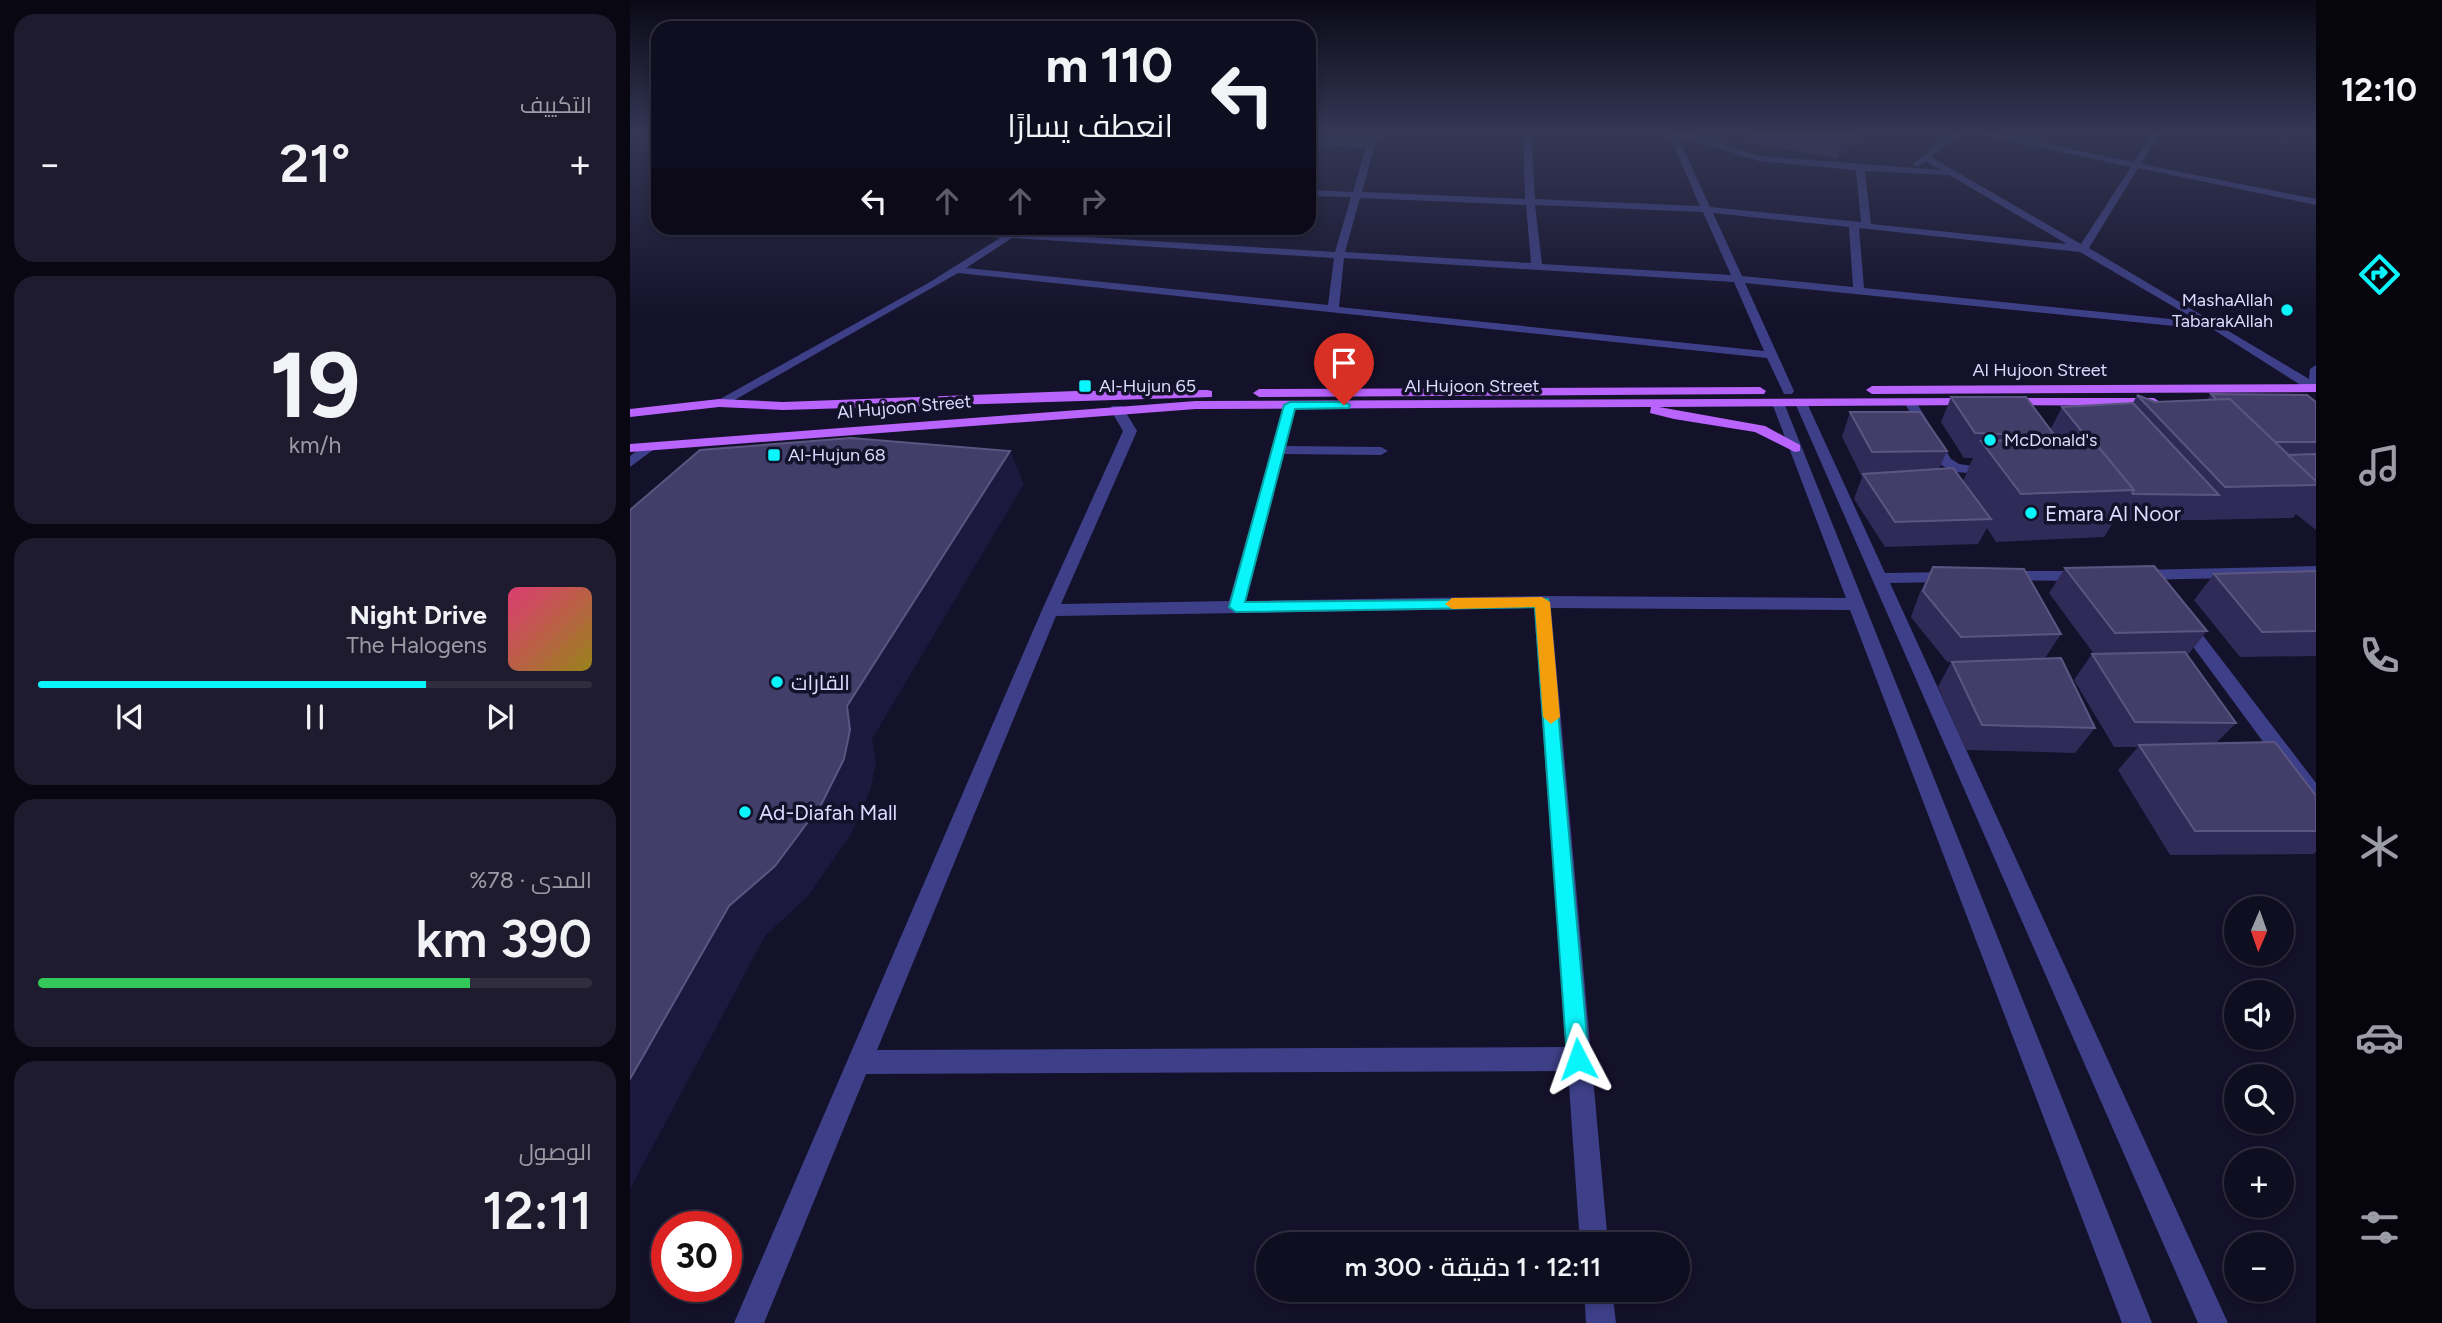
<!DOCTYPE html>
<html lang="ar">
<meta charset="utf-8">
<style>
:root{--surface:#0f0d20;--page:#1d1b2d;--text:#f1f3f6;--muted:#9b9ca5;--line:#2f2d3e;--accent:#0af5fb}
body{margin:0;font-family:Figtree,Cairo,sans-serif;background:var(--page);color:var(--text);direction:rtl;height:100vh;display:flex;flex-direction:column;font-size:26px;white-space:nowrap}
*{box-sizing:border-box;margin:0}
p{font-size:23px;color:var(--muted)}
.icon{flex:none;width:38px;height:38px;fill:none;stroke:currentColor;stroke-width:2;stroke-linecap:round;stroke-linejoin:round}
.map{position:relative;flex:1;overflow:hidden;direction:ltr}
.details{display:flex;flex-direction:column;gap:14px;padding:14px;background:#080712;width:630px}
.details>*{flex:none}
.guide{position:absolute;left:21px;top:21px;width:665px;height:214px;border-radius:21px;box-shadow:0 4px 10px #0003,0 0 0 2px var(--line);direction:rtl;background:#0f0d20;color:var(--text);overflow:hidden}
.needle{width:46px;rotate:182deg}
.controls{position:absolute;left:1594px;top:896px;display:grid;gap:14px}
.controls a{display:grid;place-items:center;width:70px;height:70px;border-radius:50%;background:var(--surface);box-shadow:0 4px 10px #0003,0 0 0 2px var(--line);font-size:35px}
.speed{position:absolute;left:21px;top:1211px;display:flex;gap:14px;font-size:35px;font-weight:700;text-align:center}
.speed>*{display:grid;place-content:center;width:91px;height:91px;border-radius:50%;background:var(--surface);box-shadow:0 4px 10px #0003,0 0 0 2px var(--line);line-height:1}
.speed .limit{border:10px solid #d22;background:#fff;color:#111}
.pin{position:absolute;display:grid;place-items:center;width:60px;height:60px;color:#fff;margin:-72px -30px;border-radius:50% 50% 50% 0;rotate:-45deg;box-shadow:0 0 7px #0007}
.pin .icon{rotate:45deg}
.me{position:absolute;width:77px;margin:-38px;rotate:356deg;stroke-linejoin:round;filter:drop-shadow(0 0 5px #0008)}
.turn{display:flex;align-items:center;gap:24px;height:147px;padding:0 28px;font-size:32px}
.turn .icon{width:91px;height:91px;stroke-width:2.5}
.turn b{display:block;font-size:49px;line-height:60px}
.lanes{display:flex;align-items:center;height:66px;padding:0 28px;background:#0003;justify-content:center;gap:35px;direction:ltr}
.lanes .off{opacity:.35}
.big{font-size:52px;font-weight:600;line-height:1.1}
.details .widget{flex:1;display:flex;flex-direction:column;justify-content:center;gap:10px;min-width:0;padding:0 24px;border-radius:21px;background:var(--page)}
.details .dial{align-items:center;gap:0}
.dial b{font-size:91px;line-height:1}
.song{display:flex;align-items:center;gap:21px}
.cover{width:84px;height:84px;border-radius:10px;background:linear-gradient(135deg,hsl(340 70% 55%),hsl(50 70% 35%))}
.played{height:7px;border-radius:4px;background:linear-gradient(90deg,var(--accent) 70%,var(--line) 70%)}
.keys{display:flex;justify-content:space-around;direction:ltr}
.heat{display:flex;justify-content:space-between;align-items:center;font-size:38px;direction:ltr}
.charge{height:10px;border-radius:5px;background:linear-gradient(90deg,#34c759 78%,var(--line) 0)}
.trip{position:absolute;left:626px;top:1232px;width:434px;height:70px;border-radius:35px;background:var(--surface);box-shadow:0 4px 10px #0003,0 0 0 2px var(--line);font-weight:600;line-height:70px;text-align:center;direction:rtl}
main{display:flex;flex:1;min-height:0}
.menu{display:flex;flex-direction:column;width:126px;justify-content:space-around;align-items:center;background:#06050d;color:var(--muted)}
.menu .icon{width:49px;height:49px}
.menu .on{color:var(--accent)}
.menu b{font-size:32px;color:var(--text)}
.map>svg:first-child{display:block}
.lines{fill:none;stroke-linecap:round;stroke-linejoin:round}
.minor{fill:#3d4088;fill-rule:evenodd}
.major{fill:#b864fd;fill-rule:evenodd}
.wall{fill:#302a58}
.shaded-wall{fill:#1d183e}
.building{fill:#433d69;stroke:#5b5681;stroke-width:2}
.route{fill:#0af5fb;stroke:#069fa3;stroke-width:2}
.slow{fill:#f59e0b}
.poi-dot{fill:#0af5fb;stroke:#14112a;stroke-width:2.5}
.labels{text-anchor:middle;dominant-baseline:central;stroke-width:7;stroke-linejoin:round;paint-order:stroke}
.far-poi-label{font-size:18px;fill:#dddbfe;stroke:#14112a;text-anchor:start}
.far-street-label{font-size:18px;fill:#dddbfe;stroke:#14112a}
.poi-label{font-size:21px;fill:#dddbfe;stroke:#14112a;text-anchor:start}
</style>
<main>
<nav class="menu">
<b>12:10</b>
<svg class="icon on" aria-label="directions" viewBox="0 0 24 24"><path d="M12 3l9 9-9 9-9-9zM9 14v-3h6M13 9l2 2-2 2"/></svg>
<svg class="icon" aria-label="music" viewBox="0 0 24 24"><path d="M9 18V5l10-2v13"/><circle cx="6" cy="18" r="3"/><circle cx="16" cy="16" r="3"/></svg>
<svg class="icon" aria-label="phone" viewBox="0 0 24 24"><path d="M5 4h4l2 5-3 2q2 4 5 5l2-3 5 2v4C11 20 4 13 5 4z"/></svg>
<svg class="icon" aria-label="climate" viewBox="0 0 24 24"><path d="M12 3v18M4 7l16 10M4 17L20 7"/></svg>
<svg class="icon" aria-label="car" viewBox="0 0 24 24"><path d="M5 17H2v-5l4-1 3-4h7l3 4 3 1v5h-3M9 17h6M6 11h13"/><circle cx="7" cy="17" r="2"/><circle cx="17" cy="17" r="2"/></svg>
<svg class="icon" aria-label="filters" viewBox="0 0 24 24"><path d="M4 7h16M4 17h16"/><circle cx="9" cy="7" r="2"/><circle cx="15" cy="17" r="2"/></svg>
</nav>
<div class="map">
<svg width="1686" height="1323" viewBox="0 0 1686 1323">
<rect width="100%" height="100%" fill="#14112a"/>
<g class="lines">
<!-- minor -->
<g class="minor">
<path d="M744,132H752L745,145L732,192L895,199L893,132H901L905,199L1070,206L1038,132H1056L1129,156L1310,170L1296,161L1287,167L1283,164L1323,132H1332L1301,157L1451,244L1501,167L1339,132H1356L1504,162L1523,132H1531L1511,164L1686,199V205L1508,168L1459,248L1679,379L1680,369L1686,365V391H1680L1584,330L1115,283L1164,391L1162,394H1154L1137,358L328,273L94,406L89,407L83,403L300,282L370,238L354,236V232L358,231L705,252L721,197L679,196V190L723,192L736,147L679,145V141L738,142ZM1047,135L1128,161L1226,170L1231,222L1080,207ZM1235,171L1319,175L1437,244L1241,224ZM730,198L896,205L901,263L715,252ZM905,205L1073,212L1101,275L912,264ZM1083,213L1219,227L1223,287L1112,276ZM1229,228L1450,252L1570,322L1234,288ZM382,238L704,258L698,305L336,268ZM714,258L1104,282L1134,351L709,307Z"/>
<path d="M1280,398L1286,402L1321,459L1329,464L1365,469V475L1325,472L1311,465L1274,402Z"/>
<path d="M1148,399L1154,403L1522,1323H1492L1220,610L921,608L978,1244H950L938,1071L236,1074L134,1323H104L412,610L493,431L480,409L482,406H492L507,431L431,604L599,601L654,405L660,401L666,405L656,446L751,447L758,451L751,455L654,454L616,601L912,596L1216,598L1142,403ZM904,608L936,1047L247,1050L426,616Z"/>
<path d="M1171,399L1177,403L1255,573L1319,572L1327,577L1319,582L1260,583L1598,1323H1568L1165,403Z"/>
<path d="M18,443L25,447L23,450L0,467V456Z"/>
<path d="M1686,566V576L1508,580L1500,575L1508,570Z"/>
<path d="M1375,571H1452L1460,576L1452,581L1369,580L1367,576L1369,572Z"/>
<path d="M1556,619L1562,621L1686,783V806L1679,804L1550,629L1548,625L1550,621Z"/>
<path d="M954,1290H982L986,1323H956Z"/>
</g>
<!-- major -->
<g class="major">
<path d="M1686,384V392L1242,394L1236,390L1242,386Z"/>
<path d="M1130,387L1136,391L1134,394L629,397L623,393L629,389Z"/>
<path d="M577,390L582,391V397L153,410L89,407L0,417V409L89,399L153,402L446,391Z"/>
<path d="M1342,398L1348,402L1347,405L1029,407L1135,426L1170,445V451L1165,452L1125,432L1044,419L1020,413L1021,407L566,409L0,452V444L566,401Z"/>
<path d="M1377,398H1524L1530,402L1524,406L1372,405L1371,402Z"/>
</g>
</g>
<!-- wall -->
<g class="wall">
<path d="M1118,132H1231L1230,137L1207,158L1116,142Z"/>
<path d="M1581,394L1686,402V530L1666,514L1663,518L1571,520H1487L1486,518L1474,537L1366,542L1357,528L1348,544L1255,547L1224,499L1232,477L1212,437L1220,412L1317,451L1309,469L1333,481L1343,458H1334L1311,422L1321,397L1420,430L1432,407L1503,403L1507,395L1525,402L1577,400Z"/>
<path d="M1303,567L1431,634L1415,658L1465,728L1445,753L1336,750L1308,687L1321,662H1317L1281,617L1290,592Z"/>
<path d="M1435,568L1577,631L1557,656L1606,723L1586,743L1686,796V852L1683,854L1540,855L1488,770L1508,747H1484L1444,680L1462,654H1464L1419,593Z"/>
<path d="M1686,571V656L1610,657L1564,600L1584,574Z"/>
</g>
<!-- shaded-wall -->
<g class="shaded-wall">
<path d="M1220,132H1231L1230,137L1207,158L1212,139Z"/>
<path d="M380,451L394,484L242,739L246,763L240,791L221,834L178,896L135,936L0,1189V1079L99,906L217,706Z"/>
</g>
<!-- building -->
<g class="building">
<path d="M1174,132H1220L1212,139Z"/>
<path d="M1581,394L1677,395L1686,402V442H1644L1600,399L1587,400Z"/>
<path d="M1507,395L1525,402L1600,399L1686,481V485L1595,487Z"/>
<path d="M1321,397H1396L1425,436L1345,433Z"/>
<path d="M1503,403L1589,495L1503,494L1502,493L1504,490L1461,438H1457L1432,407Z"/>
<path d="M1220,412H1290L1317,451L1242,452Z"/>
<path d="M221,438L380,451L217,706L220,730L214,759L192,803L145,866L99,906L0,1079V510L70,450Z"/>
<path d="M1461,438L1504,490L1391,494L1351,441Z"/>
<path d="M1686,454V481L1658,455Z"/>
<path d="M1323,468L1361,519L1265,522L1233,474Z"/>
<path d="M1524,566L1577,631L1485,633L1435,568Z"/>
<path d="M1303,567L1394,569L1431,634L1331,637L1293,591Z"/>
<path d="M1686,571V631L1632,632L1584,574Z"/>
<path d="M1555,652L1606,723L1505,722L1462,654Z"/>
<path d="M1431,658L1465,728L1352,725L1322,662Z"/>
<path d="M1645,742L1686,796V831H1565L1509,745Z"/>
</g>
<!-- sky -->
<linearGradient id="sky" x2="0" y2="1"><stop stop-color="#0b0917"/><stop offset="0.42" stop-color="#343855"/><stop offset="1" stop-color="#343855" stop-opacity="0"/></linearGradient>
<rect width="1686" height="318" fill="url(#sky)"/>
<!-- route -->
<path class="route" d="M714,402L720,405L719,408L665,409L615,602L918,599L959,1059L956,1067L948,1070L940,1067L937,1059L905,607L606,612L599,607L654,405L660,402Z"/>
<!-- slow -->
<path class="slow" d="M912,597L920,602L930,717L921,724L913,717L905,607L822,609L815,604L822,598Z"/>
<!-- markers -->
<g class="poi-dot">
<circle cx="1657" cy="310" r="7"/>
<rect x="448" y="379" width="14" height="14" rx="3.5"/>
<circle cx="1360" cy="440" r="7"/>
<rect x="137" y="448" width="14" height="14" rx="3.5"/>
<circle cx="1401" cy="513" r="7"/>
<circle cx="147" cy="682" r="7"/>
<circle cx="115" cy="812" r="7"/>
</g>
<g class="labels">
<!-- far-poi labels -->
<g class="far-poi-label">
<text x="1643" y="300" text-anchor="end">MashaAllah<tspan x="1643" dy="21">TabarakAllah</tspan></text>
<text x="469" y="386">Al-Hujun 65</text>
<text x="1374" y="440">McDonald's</text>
<text x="158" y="455">Al-Hujun 68</text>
</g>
<!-- far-street labels -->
<g class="far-street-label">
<text x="1410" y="370">Al Hujoon Street</text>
<text x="842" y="386">Al Hujoon Street</text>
<text transform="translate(274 407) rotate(-5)">Al Hujoon Street</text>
</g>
<!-- poi labels -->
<g class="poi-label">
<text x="1415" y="513">Emara Al Noor</text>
<text x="161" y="682">القارات</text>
<text x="129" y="812">Ad-Diafah Mall</text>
</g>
</g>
</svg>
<div class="controls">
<a><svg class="needle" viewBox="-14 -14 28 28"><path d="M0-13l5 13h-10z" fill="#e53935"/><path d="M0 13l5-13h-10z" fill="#9b9ca5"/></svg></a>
<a><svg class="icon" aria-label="sound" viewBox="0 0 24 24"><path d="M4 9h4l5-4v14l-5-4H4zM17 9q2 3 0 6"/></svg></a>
<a><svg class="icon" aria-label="search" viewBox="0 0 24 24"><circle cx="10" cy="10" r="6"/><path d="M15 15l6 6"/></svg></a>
<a>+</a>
<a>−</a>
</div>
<div class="speed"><div class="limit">30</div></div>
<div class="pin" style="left:714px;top:405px;background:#d93025"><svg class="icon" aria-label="arrive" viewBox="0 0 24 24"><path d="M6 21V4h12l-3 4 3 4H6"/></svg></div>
<svg class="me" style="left:948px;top:1059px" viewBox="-20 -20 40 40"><path d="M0-17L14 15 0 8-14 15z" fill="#0af5fb" stroke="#fff" stroke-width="4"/></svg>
<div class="trip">12:11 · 1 دقيقة · 300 m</div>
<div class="guide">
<div class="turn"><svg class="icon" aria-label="left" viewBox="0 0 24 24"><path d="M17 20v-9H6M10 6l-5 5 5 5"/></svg><div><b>110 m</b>انعطف يسارًا</div></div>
<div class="lanes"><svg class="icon" aria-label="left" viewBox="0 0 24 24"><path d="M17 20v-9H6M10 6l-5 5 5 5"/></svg><svg class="icon off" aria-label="ahead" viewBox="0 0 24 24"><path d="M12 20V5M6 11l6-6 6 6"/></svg><svg class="icon off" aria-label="ahead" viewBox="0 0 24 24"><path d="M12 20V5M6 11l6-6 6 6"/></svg><svg class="icon off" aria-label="right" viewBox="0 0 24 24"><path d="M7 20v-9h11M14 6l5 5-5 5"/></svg></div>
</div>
</div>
<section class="details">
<div class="widget"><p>التكييف</p>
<div class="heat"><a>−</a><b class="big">21°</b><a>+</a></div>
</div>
<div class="widget dial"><b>19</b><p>km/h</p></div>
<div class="widget">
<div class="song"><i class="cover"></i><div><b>Night Drive</b><p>The Halogens</p></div></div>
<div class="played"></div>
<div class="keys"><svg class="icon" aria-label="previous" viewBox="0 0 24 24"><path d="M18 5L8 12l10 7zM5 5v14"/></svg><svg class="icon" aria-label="pause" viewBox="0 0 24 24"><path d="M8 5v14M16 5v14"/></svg><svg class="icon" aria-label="next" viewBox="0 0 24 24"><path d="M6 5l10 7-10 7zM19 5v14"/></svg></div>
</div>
<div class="widget"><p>المدى · 78%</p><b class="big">390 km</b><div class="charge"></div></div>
<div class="widget"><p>الوصول</p><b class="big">12:11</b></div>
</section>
</main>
